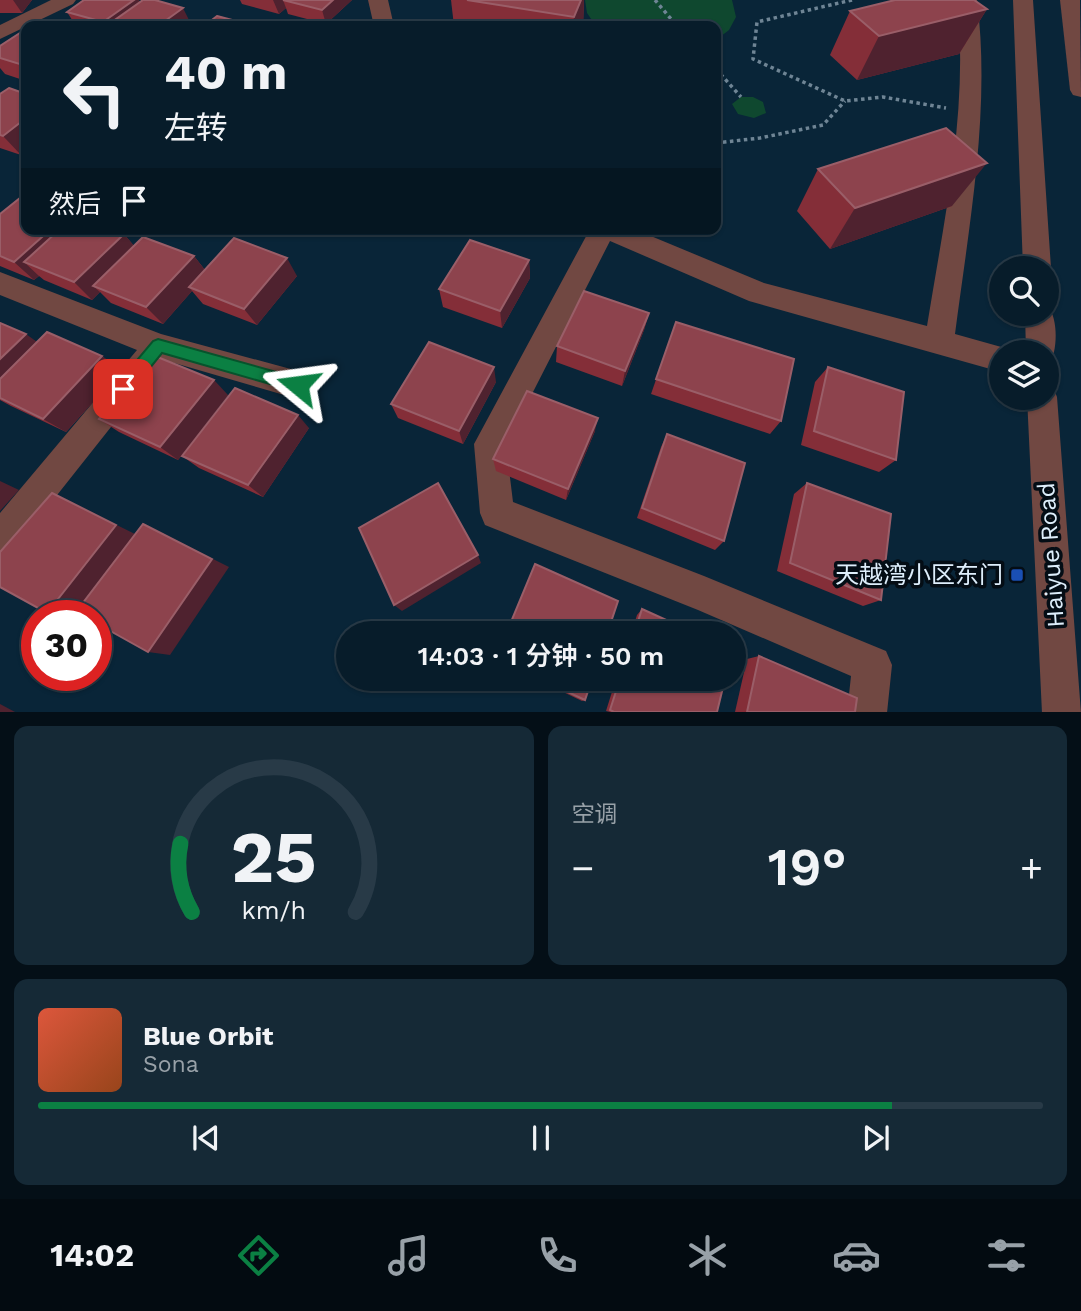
<!DOCTYPE html>
<html lang="zh">
<meta charset="utf-8">
<style>
:root{--surface:#071c2a;--page:#152936;--text:#f1f3f6;--muted:#98a1a8;--line:#283a47;--accent:#0b8043}
body{margin:0;font-family:"Work Sans","Noto Sans SC",sans-serif;background:var(--page);color:var(--text);height:100vh;display:flex;flex-direction:column;font-size:26px;white-space:nowrap}
*{box-sizing:border-box;margin:0}
p{font-size:23px;color:var(--muted)}
.icon{flex:none;width:38px;height:38px;fill:none;stroke:currentColor;stroke-width:2;stroke-linecap:round;stroke-linejoin:round}
.map{position:relative;height:712px;overflow:hidden}
.side{display:flex;flex-direction:column;gap:14px;padding:14px;background:#040f17;flex:1}
.side>*{flex:none}
.guide{position:absolute;left:21px;top:21px;width:700px;height:214px;border-radius:14px;box-shadow:0 2px 5px #0004,0 0 0 2px var(--line);background:#071c2a;color:var(--text);overflow:hidden}
.tools{position:absolute;left:989px;top:256px;display:grid;gap:14px}
.tools a{display:grid;place-items:center;width:70px;height:70px;border-radius:50%;background:var(--surface);box-shadow:0 2px 5px #0004,0 0 0 2px var(--line);font-size:35px}
.speed{position:absolute;left:21px;top:600px;display:flex;gap:14px;font-size:35px;font-weight:700;text-align:center}
.speed>*{display:grid;place-content:center;width:91px;height:91px;border-radius:50%;background:var(--surface);box-shadow:0 2px 5px #0004,0 0 0 2px var(--line);line-height:1}
.speed .limit{border:10px solid #d22;background:#fff;color:#111}
.pin{position:absolute;display:grid;place-items:center;width:60px;height:60px;color:#fff;margin:-30px;border-radius:14px;box-shadow:0 4px 10px #0006}
.me{position:absolute;width:77px;margin:-38px;rotate:286deg;stroke-linejoin:round;filter:drop-shadow(0 0 5px #0008)}
.turn{display:flex;align-items:center;gap:24px;height:147px;padding:0 28px;font-size:32px}
.turn .icon{width:91px;height:91px;stroke-width:2.5}
.turn b{display:block;font-size:49px;line-height:60px}
.then{display:flex;align-items:center;height:66px;padding:0 28px;background:#0003;gap:14px;font-size:26px}
.big{font-size:52px;font-weight:600;line-height:1.1}
.side .tile{flex:1;display:flex;flex-direction:column;justify-content:center;gap:10px;min-width:0;padding:0 24px;border-radius:14px;background:var(--page)}
.side .dial{align-items:center;gap:0}
.dial svg{height:182px;overflow:visible;fill:none;stroke:var(--line);stroke-width:7;stroke-linecap:round;text-anchor:middle}
.dial text{fill:var(--text);stroke:none}
.song{display:flex;align-items:center;gap:21px}
.cover{width:84px;height:84px;border-radius:10px;background:linear-gradient(135deg,hsl(10 70% 55%),hsl(20 70% 35%))}
.played{height:7px;border-radius:4px;background:linear-gradient(90deg,var(--accent) 85%,var(--line) 85%)}
.keys{display:flex;justify-content:space-around;direction:ltr}
.heat{display:flex;justify-content:space-between;align-items:center;font-size:38px;direction:ltr}
.side .tiles{flex:1;display:grid;gap:14px;grid-template-columns:1fr 1fr}
.tile:last-child{grid-column:span 2}
.trip{position:absolute;left:336px;top:621px;width:410px;height:70px;border-radius:35px;background:var(--surface);box-shadow:0 2px 5px #0004,0 0 0 2px var(--line);font-weight:600;line-height:70px;text-align:center}
.tabs{display:flex;height:112px;justify-content:space-around;align-items:center;background:#030b11;color:var(--muted)}
.tabs .icon{width:49px;height:49px}
.tabs .current{color:var(--accent)}
.tabs b{font-size:32px;color:var(--text)}
.map>svg:first-child{display:block}
.green{fill:#0f482f}
.lines{fill:none;stroke-linecap:round;stroke-linejoin:round}
.path{stroke:#6f8595;stroke-width:3.5;stroke-dasharray:3.5 3.5;stroke-linecap:butt}
.minor{fill:#714842;fill-rule:evenodd}
.wall{fill:#842e38}
.shaded-wall{fill:#4f222f}
.building{fill:#8d434d;stroke:#9a5e68;stroke-width:2}
.route{fill:#0b8043;stroke:#07532c;stroke-width:2}
.transit-dot{fill:#1a4fb4;stroke:#040d15;stroke-width:2.5}
.labels{text-anchor:middle;dominant-baseline:central;stroke-width:7;stroke-linejoin:round;paint-order:stroke}
.near-street-label{font-size:24px;fill:#deeefb;stroke:#040d15}
.near-poi-label{font-size:24px;fill:#deeefb;stroke:#040d15;text-anchor:end}
</style>
<div class="map">
<svg width="1081" height="713" viewBox="0 0 1081 713">
<rect width="100%" height="100%" fill="#092538"/>
<!-- green -->
<g class="green">
<path d="M585,0H732L736,17L729,30L716,40V26H596L587,13Z"/>
<path d="M741,97H753L763,102L766,113L754,118L738,114L732,104Z"/>
</g>
<g class="lines">
<!-- path -->
<g class="path">
<path d="M655,0L677,26"/>
<path d="M852,0L757,22L753,59L845,101L883,97L946,108"/>
<path d="M716,69L741,97"/>
<path d="M716,143L760,138L823,125L845,101"/>
</g>
<!-- minor -->
<g class="minor">
<path d="M51,0H76L73,4L0,39V25Z"/>
<path d="M368,0H388L394,26H374Z"/>
<path d="M957,0H977C991,110 969,225 955,334L1012,350L1001,352V372L749,301L610,241L506,445L513,502L704,576L886,651L892,665L887,713H847L851,676L698,610L485,525L480,513L474,444L590,229H634L764,283L927,326C944,220 969,108 957,0Z"/>
<path d="M1013,0H1033L1051,268L1046,276V268H1023Z"/>
<path d="M1060,0H1080L1081,97L1073,95L1070,90Z"/>
<path d="M0,272L161,334L298,371L309,375L313,385L309,395L298,399L164,360L12,552L0,558V513L137,350L0,295Z"/>
<path d="M1046,304C1058,315 1058,347 1051,361L1046,363V352H1026L1025,313H1046Z"/>
<path d="M1046,385L1053,387L1057,397L1081,713H1042L1027,397H1046Z"/>
</g>
</g>
<!-- wall -->
<g class="wall">
<path d="M0,0H32L22,13H0Z"/>
<path d="M240,0H352L326,24L288,14L286,8L279,14L242,4Z"/>
<path d="M451,0H584L583,26H454Z"/>
<path d="M140,2L190,22L184,26H76L67,12Z"/>
<path d="M987,9L959,54L857,80L830,55L850,11Z"/>
<path d="M26,29V81L5,74L0,68V46Z"/>
<path d="M0,94L21,155L0,148Z"/>
<path d="M818,169L952,206L830,249L797,211Z"/>
<path d="M0,214L26,229L124,234L134,246L194,256L205,270L297,276L257,325L203,304L192,291L163,324L111,303L100,292L92,300L44,280L39,276L34,280L0,266Z"/>
<path d="M529,260L530,278L502,328L443,307L439,289Z"/>
<path d="M649,313L644,330L622,386L556,362L557,346Z"/>
<path d="M676,322L781,421L770,434L651,394Z"/>
<path d="M0,323L37,342L102,356L121,371L66,432L11,406L0,400Z"/>
<path d="M828,367L896,460L879,472L801,445L815,382Z"/>
<path d="M496,382L463,444L398,418L391,404Z"/>
<path d="M228,395L178,460L119,432L99,419Z"/>
<path d="M309,428L263,497L199,468L182,456Z"/>
<path d="M595,431L566,500L496,471L493,459Z"/>
<path d="M667,434L724,541L715,550L637,518L661,447Z"/>
<path d="M807,483L881,600L863,606L777,571L794,494Z"/>
<path d="M642,609L697,634H631L637,615Z"/>
<path d="M759,656L855,712H735L747,659Z"/>
<path d="M536,679H592L585,700L582,701Z"/>
<path d="M616,679H725L717,712H610L606,711Z"/>
</g>
<!-- shaded-wall -->
<g class="shaded-wall">
<path d="M13,0H32L22,13Z"/>
<path d="M134,0H139L146,11L112,22L114,26H105L103,22Z"/>
<path d="M273,0H295H283L286,8L279,14Z"/>
<path d="M333,0H352L326,24L322,10Z"/>
<path d="M581,0H584L583,26H573L574,17Z"/>
<path d="M183,8L190,22L184,26H158Z"/>
<path d="M987,9L959,54L857,80L879,36Z"/>
<path d="M26,118V151L21,155L3,136Z"/>
<path d="M987,163L952,206L830,249L855,208Z"/>
<path d="M51,229H79L24,262L39,276L34,280L14,262Z"/>
<path d="M124,234L140,253L93,286L100,292L92,300L74,282Z"/>
<path d="M194,256L208,274L189,287L192,291L163,324L146,307Z"/>
<path d="M287,258L297,276L257,325L244,309Z"/>
<path d="M529,260L530,278L502,328L500,311Z"/>
<path d="M649,313L644,330L622,386L625,371Z"/>
<path d="M26,334L48,350L0,398V359Z"/>
<path d="M102,356L121,371L66,432L43,419Z"/>
<path d="M494,367L496,382L463,444L459,431Z"/>
<path d="M214,380L228,395L178,460L160,447Z"/>
<path d="M298,415L309,428L263,497L248,485Z"/>
<path d="M598,418L595,431L566,500L568,489Z"/>
<path d="M0,481L19,490L0,511Z"/>
<path d="M52,493L137,535L75,616H61L47,613Z"/>
<path d="M143,524L229,567L170,655L148,652Z"/>
<path d="M478,555L481,563L402,611L394,605Z"/>
<path d="M0,704L15,712H0Z"/>
</g>
<!-- building -->
<g class="building">
<path d="M84,0H134L103,22L67,12Z"/>
<path d="M143,0H155L183,8L158,26H125L112,22Z"/>
<path d="M283,0H333L322,10Z"/>
<path d="M467,0H581L574,17Z"/>
<path d="M895,0H974L987,9L879,36L850,11Z"/>
<path d="M217,16L255,26H204Z"/>
<path d="M273,21L292,26H267Z"/>
<path d="M26,29V66L0,58V46Z"/>
<path d="M9,88L26,94V118L3,136L0,135V94Z"/>
<path d="M946,128L987,163L855,208L818,169Z"/>
<path d="M20,198L26,201V229H51L14,262L0,256V214Z"/>
<path d="M60,229H111L124,234L74,282L24,262Z"/>
<path d="M143,237L194,256L146,307L93,286Z"/>
<path d="M234,238L287,258L244,309L189,287Z"/>
<path d="M470,240L529,260L500,311L439,289Z"/>
<path d="M584,291L649,313L625,371L557,346Z"/>
<path d="M676,322L794,359L781,421L656,379Z"/>
<path d="M0,323L26,334L0,359Z"/>
<path d="M47,332L102,356L43,419L0,398V379Z"/>
<path d="M429,342L494,367L459,431L391,404Z"/>
<path d="M155,356L214,380L160,447L99,419Z"/>
<path d="M828,367L904,392L896,460L814,431Z"/>
<path d="M235,388L298,415L248,485L182,456Z"/>
<path d="M527,391L598,418L568,489L493,459Z"/>
<path d="M667,434L745,463L724,541L642,508Z"/>
<path d="M438,483L478,555L394,605L359,528Z"/>
<path d="M807,483L891,514L881,600L790,563Z"/>
<path d="M52,493L116,525L47,613L0,587V552Z"/>
<path d="M143,524L212,559L148,652L96,623V616H83L76,612Z"/>
<path d="M535,564L618,601L607,634H506Z"/>
<path d="M642,609L697,634H634Z"/>
<path d="M759,656L857,698L855,712H747Z"/>
<path d="M540,679H592L585,700Z"/>
<path d="M620,679H725L717,712H614L610,710Z"/>
</g>
<!-- route -->
<path class="route" d="M158,339L298,378L304,380L306,385L304,390L298,392L162,353L129,394L123,396L117,394L115,389L117,384L153,341Z"/>
<!-- markers -->
<rect class="transit-dot" x="1010" y="568" width="14" height="14" rx="3.5"/>
<g class="labels">
<!-- near-street labels -->
<g class="near-street-label">
<text transform="translate(1051 555) rotate(-94)">Haiyue Road</text>
</g>
<!-- near-poi labels -->
<g class="near-poi-label">
<text x="1003" y="575">天越湾小区东门</text>
</g>
</g>
</svg>
<div class="tools">
<a><svg class="icon" aria-label="search" viewBox="0 0 24 24"><circle cx="10" cy="10" r="6"/><path d="M15 15l6 6"/></svg></a>
<a><svg class="icon" aria-label="layers" viewBox="0 0 24 24"><path d="M12 4l9 5-9 5-9-5zM3 14l9 5 9-5"/></svg></a>
</div>
<div class="speed"><div class="limit">30</div></div>
<div class="pin" style="left:123px;top:389px;background:#d93025"><svg class="icon" aria-label="arrive" viewBox="0 0 24 24"><path d="M6 21V4h12l-3 4 3 4H6"/></svg></div>
<svg class="me" style="left:298px;top:385px" viewBox="-20 -20 40 40"><path d="M0-17L14 15 0 8-14 15z" fill="#0b8043" stroke="#fff" stroke-width="4"/></svg>
<div class="trip">14:03 · 1 分钟 · 50 m</div>
<div class="guide">
<div class="turn"><svg class="icon" aria-label="left" viewBox="0 0 24 24"><path d="M17 20v-9H6M10 6l-5 5 5 5"/></svg><div><b>40 m</b>左转</div></div>
<div class="then">然后<svg class="icon" aria-label="arrive" viewBox="0 0 24 24"><path d="M6 21V4h12l-3 4 3 4H6"/></svg></div>
</div>
</div>
<section class="side">
<div class="tiles">
<div class="tile dial"><svg viewBox="0 0 100 80">
<path d="M14 69A42 42 0 1 1 86 69"/>
<path d="M14 69A42 42 0 0 1 9 39" stroke="#0b8043"/>
<text x="50" y="56" font-size="32" font-weight="700">25</text>
<text x="50" y="72" font-size="11">km/h</text>
</svg></div>
<div class="tile"><p>空调</p>
<div class="heat"><a>−</a><b class="big">19°</b><a>+</a></div>
</div>
<div class="tile">
<div class="song"><i class="cover"></i><div><b>Blue Orbit</b><p>Sona</p></div></div>
<div class="played"></div>
<div class="keys"><svg class="icon" aria-label="previous" viewBox="0 0 24 24"><path d="M18 5L8 12l10 7zM5 5v14"/></svg><svg class="icon" aria-label="pause" viewBox="0 0 24 24"><path d="M8 5v14M16 5v14"/></svg><svg class="icon" aria-label="next" viewBox="0 0 24 24"><path d="M6 5l10 7-10 7zM19 5v14"/></svg></div>
</div>
</div>
</section>
<nav class="tabs">
<b>14:02</b>
<svg class="icon current" aria-label="directions" viewBox="0 0 24 24"><path d="M12 3l9 9-9 9-9-9zM9 14v-3h6M13 9l2 2-2 2"/></svg>
<svg class="icon" aria-label="music" viewBox="0 0 24 24"><path d="M9 18V5l10-2v13"/><circle cx="6" cy="18" r="3"/><circle cx="16" cy="16" r="3"/></svg>
<svg class="icon" aria-label="phone" viewBox="0 0 24 24"><path d="M5 4h4l2 5-3 2q2 4 5 5l2-3 5 2v4C11 20 4 13 5 4z"/></svg>
<svg class="icon" aria-label="climate" viewBox="0 0 24 24"><path d="M12 3v18M4 7l16 10M4 17L20 7"/></svg>
<svg class="icon" aria-label="car" viewBox="0 0 24 24"><path d="M5 17H2v-5l4-1 3-4h7l3 4 3 1v5h-3M9 17h6M6 11h13"/><circle cx="7" cy="17" r="2"/><circle cx="17" cy="17" r="2"/></svg>
<svg class="icon" aria-label="filters" viewBox="0 0 24 24"><path d="M4 7h16M4 17h16"/><circle cx="9" cy="7" r="2"/><circle cx="15" cy="17" r="2"/></svg>
</nav>
